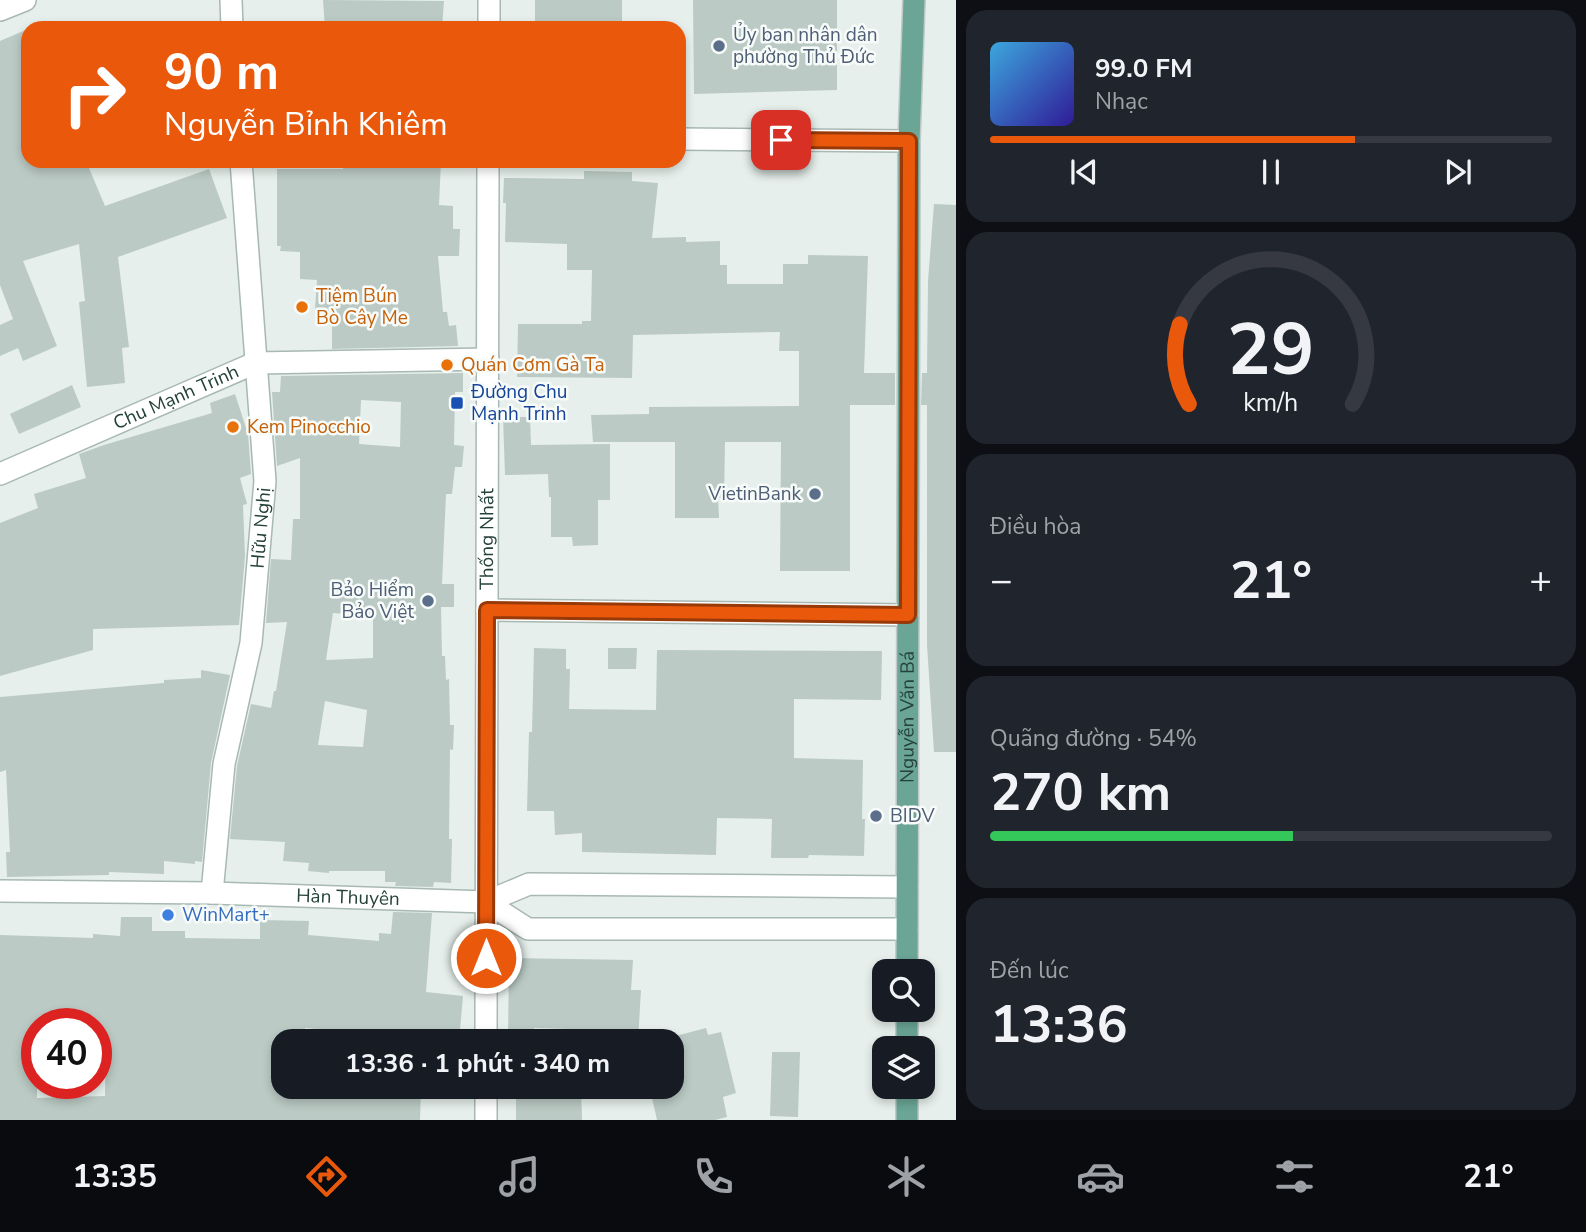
<!DOCTYPE html>
<html lang="vi">
<meta charset="utf-8">
<style>
:root{--surface:#171b24;--page:#20242c;--text:#f1f3f6;--muted:#9ea1a6;--line:#363941;--accent:#ea580c}
body{margin:0;font-family:"Nunito Sans",sans-serif;background:var(--page);color:var(--text);height:100vh;display:flex;flex-direction:column;font-size:26px;white-space:nowrap}
*{box-sizing:border-box;margin:0}
p{font-size:23px;color:var(--muted)}
.icon{flex:none;width:38px;height:38px;fill:none;stroke:currentColor;stroke-width:2;stroke-linecap:round;stroke-linejoin:round}
.map{position:relative;flex:1;overflow:hidden}
.drawer{display:flex;flex-direction:column;gap:10px;padding:10px;background:#0d0f14;width:630px}
.drawer>*{flex:none}
.hud{position:absolute;left:21px;top:21px;width:665px;height:147px;border-radius:21px;box-shadow:0 4px 10px #0003;background:#ea580c;color:#fff;overflow:hidden}
.fabs{position:absolute;left:872px;top:959px;display:grid;gap:14px}
.fabs a{display:grid;place-items:center;width:63px;height:63px;border-radius:14px;background:var(--surface);box-shadow:0 4px 10px #0003;font-size:35px}
.speed{position:absolute;left:21px;top:1008px;display:flex;gap:14px;font-size:35px;font-weight:700;text-align:center}
.speed>*{display:grid;place-content:center;width:91px;height:91px;border-radius:50%;background:var(--surface);box-shadow:0 4px 10px #0003;line-height:1}
.speed .limit{border:10px solid #d22;background:#fff;color:#111}
.pin{position:absolute;display:grid;place-items:center;width:60px;height:60px;color:#fff;margin:-30px;border-radius:14px;box-shadow:0 4px 10px #0006}
.me{position:absolute;width:77px;margin:-38px;rotate:0deg;stroke-linejoin:round;filter:drop-shadow(0 0 5px #0008)}
.turn{display:flex;align-items:center;gap:24px;height:147px;padding:0 28px;font-size:32px}
.turn .icon{width:91px;height:91px;stroke-width:2.5}
.turn b{display:block;font-size:49px;line-height:60px}
.big{font-size:52px;font-weight:700;line-height:1.1}
.drawer .widget{flex:1;display:flex;flex-direction:column;justify-content:center;gap:10px;min-width:0;padding:0 24px;border-radius:21px;background:var(--page)}
.drawer .dial{align-items:center;gap:0}
.dial svg{height:182px;overflow:visible;fill:none;stroke:var(--line);stroke-width:7;stroke-linecap:round;text-anchor:middle}
.dial text{fill:var(--text);stroke:none}
.song{display:flex;align-items:center;gap:21px}
.cover{width:84px;height:84px;border-radius:10px;background:linear-gradient(135deg,hsl(200 70% 55%),hsl(250 70% 35%))}
.played{height:7px;border-radius:4px;background:linear-gradient(90deg,var(--accent) 65%,var(--line) 65%)}
.keys{display:flex;justify-content:space-around;direction:ltr}
.heat{display:flex;justify-content:space-between;align-items:center;font-size:38px;direction:ltr}
.charge{height:10px;border-radius:5px;background:linear-gradient(90deg,#34c759 54%,var(--line) 0)}
.trip{position:absolute;left:271px;top:1029px;width:413px;height:70px;border-radius:21px;background:var(--surface);box-shadow:0 4px 10px #0003;font-weight:700;line-height:70px;text-align:center}
.tab-bar{display:flex;height:112px;justify-content:space-around;align-items:center;background:#090b0e;color:var(--muted)}
.tab-bar .icon{width:49px;height:49px}
.tab-bar .active{color:var(--accent)}
.tab-bar b{font-size:32px;color:var(--text)}
main{display:flex;flex:1;min-height:0}
.map>svg:first-child{display:block}
.building{fill:#bbcac4;fill-rule:evenodd}
.lines{fill:none;stroke-linecap:round;stroke-linejoin:round}
.minor-casing{stroke:#a8b8b2;stroke-width:24}
.major-casing{stroke:#c2cac8;stroke-width:24}
.minor{stroke:#fff;stroke-width:21}
.major{stroke:#6aa596;stroke-width:21}
.route-casing{stroke:#983908;stroke-width:18}
.route{stroke:#ea580c;stroke-width:12}
.service-dot{fill:#5c6f8a;stroke:#f7fbf9;stroke-width:2.5}
.food-dot{fill:#e8710a;stroke:#f7fbf9;stroke-width:2.5}
.transit-dot{fill:#1a4fb4;stroke:#f7fbf9;stroke-width:2.5}
.shop-dot{fill:#3f7fe0;stroke:#f7fbf9;stroke-width:2.5}
.labels{text-anchor:middle;dominant-baseline:central;stroke-width:5;stroke-linejoin:round;paint-order:stroke}
.service-label{font-size:19px;fill:#4e5e75;stroke:#f7fbf9;text-anchor:start}
.food-label{font-size:19px;fill:#c56008;stroke:#f7fbf9;text-anchor:start}
.transit-label{font-size:19px;fill:#164399;stroke:#f7fbf9;text-anchor:start}
.street-label{font-size:19px;fill:#24423a;stroke:#f7fbf9}
.shop-label{font-size:19px;fill:#366cbe;stroke:#f7fbf9;text-anchor:start}
</style>
<main>
<div class="map">
<svg width="956" height="1120" viewBox="0 0 956 1120">
<rect width="100%" height="100%" fill="#e6efeb"/>
<!-- building -->
<g class="building">
<path d="M323,0L444,1L442,28H325Z"/>
<rect x="535" y="0" width="87" height="28"/>
<path d="M693,0H837V90L694,94Z"/>
<path d="M28,29V161H86L105,206L209,169L227,218L118,257L129,347L122,348L125,383L87,387L79,302L85,301L79,244L23,261L57,346L23,361L18,348L0,356V325L13,319L0,285V41Z"/>
<path d="M358,161H441L439,205L453,206V229H460L459,256H438L443,312H447L449,326L456,325L458,346L332,349V311L315,310L317,280L300,279V252L280,251L281,246H277V169H343L344,163H358Z"/>
<path d="M584,171L632,172V181L658,183L652,238L686,237V242L720,241V265H727V284H783V264H808V255L868,256L864,373H895V405H850V571H780L781,442H725L724,498H718L719,518H675V442H593L591,415L649,414V407L799,406V351H779L780,332L633,335L632,378L517,377L518,324H582V321H591L592,270H567V244L505,242L506,203H503L504,178L584,179Z"/>
<path d="M934,204L956,205V752H934L927,645V405H921L922,373H927L928,281Z"/>
<path d="M463,373V392H455L454,445L464,446L462,467H455L452,494H446L442,584H454V607H441L442,656H445L446,680L449,679L450,725H454L453,750L450,749L449,839H452L451,883L434,882L433,887L395,886L396,882H385V871H329V873L308,871L309,863L283,861L285,842L230,839L237,766L251,704L271,708L274,691H276L287,622L266,623L271,559L291,560L293,519H300V458L277,466L272,392H280L281,376ZM361,400L401,402L400,447L359,444ZM333,613L373,616V658L326,660ZM325,701L367,710L363,747L318,745Z"/>
<path d="M72,385L81,407L19,434L10,414Z"/>
<path d="M235,394L248,434L251,474L240,478L247,504L243,505L245,556L239,625L93,629V650L0,676V523L38,508L34,494L86,478L79,454L104,445L212,413L210,403Z"/>
<path d="M503,417H530L531,445L610,444V500H598V545L573,546L572,537H551V497H549L548,474L505,475Z"/>
<path d="M534,648L566,649V669H570L569,709L656,710L657,650L882,651L881,700L794,699V758L863,760L862,819H865L864,856L809,855L808,858H771L772,819L717,818L716,855L582,852V833L555,835L554,811H527L529,732H532Z"/>
<path d="M608,648H637L636,669H608Z"/>
<path d="M201,670L230,675L211,763L202,862L195,861V864L164,861V874L109,872V875L7,877L6,852H10L6,770L0,772V697L164,683V680L201,678Z"/>
<path d="M393,912L432,913L426,992L463,996L459,1041L349,1035L350,1032L305,1028V1031H301L300,1041H284V1087H421L420,1120H0V935L93,938V934L120,936L121,917H152V931H185V938L260,939V920L309,921L308,935L379,941V933L391,934ZM37,1024H96V1034L106,1035L105,1096L37,1098Z"/>
<path d="M509,958L633,960L631,990H641L638,1041H601V1030L534,1028V1041H508Z"/>
<path d="M706,1028L708,1035L721,1032L736,1093L723,1097L727,1117L715,1120H657L650,1089L672,1087V1037Z"/>
<path d="M772,1052H800L798,1117L770,1116Z"/>
<path d="M521,1087H581L582,1120H516V1098H521Z"/>
</g>
<g class="lines">
<defs>
<g id="minor">
<path d="M231,0L232,28"/>
<path d="M0,10L25,0"/>
<path d="M489,28V0"/>
<path d="M679,139L909,141"/>
<path id="s1" d="M0,474L255,363L488,359"/>
<path d="M487,610L908,615"/>
<path id="s2" d="M0,891L212,893L486,902L529,884L907,887"/>
<path id="s3" d="M212,893L224,764L251,643L265,481L241,161"/>
<path d="M486,902L528,929H907"/>
<path id="s4" d="M486,1041L488,161"/>
<path d="M486,1120V1087"/>
</g>
<g id="major">
<path id="s5" d="M907,971L909,141L914,0"/>
<path d="M907,1048V1010"/>
<path d="M907,1120V1087"/>
</g>
</defs>
<!-- minor casing -->
<use href="#minor" class="minor-casing"/>
<!-- major casing -->
<use href="#major" class="major-casing"/>
<!-- minor -->
<use href="#minor" class="minor"/>
<!-- major -->
<use href="#major" class="major"/>
</g>
<g class="lines">
<defs>
<path id="route" d="M486,958L487,610L908,615L909,141L781,140"/>
</defs>
<!-- route casing -->
<use href="#route" class="route-casing"/>
<!-- route -->
<use href="#route" class="route"/>
</g>
<!-- markers -->
<g class="service-dot">
<circle cx="719" cy="46" r="7"/>
<circle cx="815" cy="494" r="7"/>
<circle cx="428" cy="601" r="7"/>
<circle cx="876" cy="816" r="7"/>
</g>
<g class="food-dot">
<circle cx="302" cy="307" r="7"/>
<circle cx="447" cy="365" r="7"/>
<circle cx="233" cy="427" r="7"/>
</g>
<rect class="transit-dot" x="450" y="396" width="14" height="14" rx="3.5"/>
<circle class="shop-dot" cx="168" cy="915" r="7"/>
<g class="labels">
<!-- service labels -->
<g class="service-label">
<text x="733" y="35">Ủy ban nhân dân<tspan x="733" dy="22">phường Thủ Đức</tspan></text>
<text x="801" y="494" text-anchor="end">VietinBank</text>
<text x="414" y="590" text-anchor="end">Bảo Hiểm<tspan x="414" dy="22">Bảo Việt</tspan></text>
<text x="890" y="816">BIDV</text>
</g>
<!-- food labels -->
<g class="food-label">
<text x="316" y="296">Tiệm Bún<tspan x="316" dy="22">Bò Cây Me</tspan></text>
<text x="461" y="365">Quán Cơm Gà Ta</text>
<text x="247" y="427">Kem Pinocchio</text>
</g>
<!-- transit labels -->
<g class="transit-label">
<text x="471" y="392">Đường Chu<tspan x="471" dy="22">Mạnh Trinh</tspan></text>
</g>
<!-- street labels -->
<g class="street-label">
<text stroke="none"><textPath href="#s1" startOffset="192">Chu Mạnh Trinh</textPath></text>
<text stroke="none"><textPath href="#s3" startOffset="369">Hữu Nghị</textPath></text>
<text stroke="none"><textPath href="#s4" startOffset="502">Thống Nhất</textPath></text>
<text stroke="none"><textPath href="#s5" startOffset="254">Nguyễn Văn Bá</textPath></text>
<text stroke="none"><textPath href="#s2" startOffset="348">Hàn Thuyên</textPath></text>
</g>
<!-- shop labels -->
<g class="shop-label">
<text x="182" y="915">WinMart+</text>
</g>
</g>
</svg>
<div class="fabs">
<a><svg class="icon" aria-label="search" viewBox="0 0 24 24"><circle cx="10" cy="10" r="6"/><path d="M15 15l6 6"/></svg></a>
<a><svg class="icon" aria-label="layers" viewBox="0 0 24 24"><path d="M12 4l9 5-9 5-9-5zM3 14l9 5 9-5"/></svg></a>
</div>
<div class="speed"><div class="limit">40</div></div>
<div class="pin" style="left:781px;top:140px;background:#d93025"><svg class="icon" aria-label="arrive" viewBox="0 0 24 24"><path d="M6 21V4h12l-3 4 3 4H6"/></svg></div>
<svg class="me" style="left:486px;top:958px" viewBox="-20 -20 40 40"><circle r="17" fill="#ea580c" stroke="#fff" stroke-width="3"/><path d="M0-11L8 9 0 5-8 9z" fill="#fff"/></svg>
<div class="trip">13:36 · 1 phút · 340 m</div>
<div class="hud">
<div class="turn"><svg class="icon" aria-label="right" viewBox="0 0 24 24"><path d="M7 20v-9h11M14 6l5 5-5 5"/></svg><div><b>90 m</b>Nguyễn Bỉnh Khiêm</div></div>
</div>
</div>
<section class="drawer">
<div class="widget">
<div class="song"><i class="cover"></i><div><b>99.0 FM</b><p>Nhạc</p></div></div>
<div class="played"></div>
<div class="keys"><svg class="icon" aria-label="previous" viewBox="0 0 24 24"><path d="M18 5L8 12l10 7zM5 5v14"/></svg><svg class="icon" aria-label="pause" viewBox="0 0 24 24"><path d="M8 5v14M16 5v14"/></svg><svg class="icon" aria-label="next" viewBox="0 0 24 24"><path d="M6 5l10 7-10 7zM19 5v14"/></svg></div>
</div>
<div class="widget dial"><svg viewBox="0 0 100 80">
<path d="M14 69A42 42 0 1 1 86 69"/>
<path d="M14 69A42 42 0 0 1 10 34" stroke="#ea580c"/>
<text x="50" y="56" font-size="32" font-weight="700">29</text>
<text x="50" y="72" font-size="11">km/h</text>
</svg></div>
<div class="widget"><p>Điều hòa</p>
<div class="heat"><a>−</a><b class="big">21°</b><a>+</a></div>
</div>
<div class="widget"><p>Quãng đường · 54%</p><b class="big">270 km</b><div class="charge"></div></div>
<div class="widget"><p>Đến lúc</p><b class="big">13:36</b></div>
</section>
</main>
<nav class="tab-bar">
<b>13:35</b>
<svg class="icon active" aria-label="directions" viewBox="0 0 24 24"><path d="M12 3l9 9-9 9-9-9zM9 14v-3h6M13 9l2 2-2 2"/></svg>
<svg class="icon" aria-label="music" viewBox="0 0 24 24"><path d="M9 18V5l10-2v13"/><circle cx="6" cy="18" r="3"/><circle cx="16" cy="16" r="3"/></svg>
<svg class="icon" aria-label="phone" viewBox="0 0 24 24"><path d="M5 4h4l2 5-3 2q2 4 5 5l2-3 5 2v4C11 20 4 13 5 4z"/></svg>
<svg class="icon" aria-label="climate" viewBox="0 0 24 24"><path d="M12 3v18M4 7l16 10M4 17L20 7"/></svg>
<svg class="icon" aria-label="car" viewBox="0 0 24 24"><path d="M5 17H2v-5l4-1 3-4h7l3 4 3 1v5h-3M9 17h6M6 11h13"/><circle cx="7" cy="17" r="2"/><circle cx="17" cy="17" r="2"/></svg>
<svg class="icon" aria-label="filters" viewBox="0 0 24 24"><path d="M4 7h16M4 17h16"/><circle cx="9" cy="7" r="2"/><circle cx="15" cy="17" r="2"/></svg>
<b>21°</b>
</nav>
